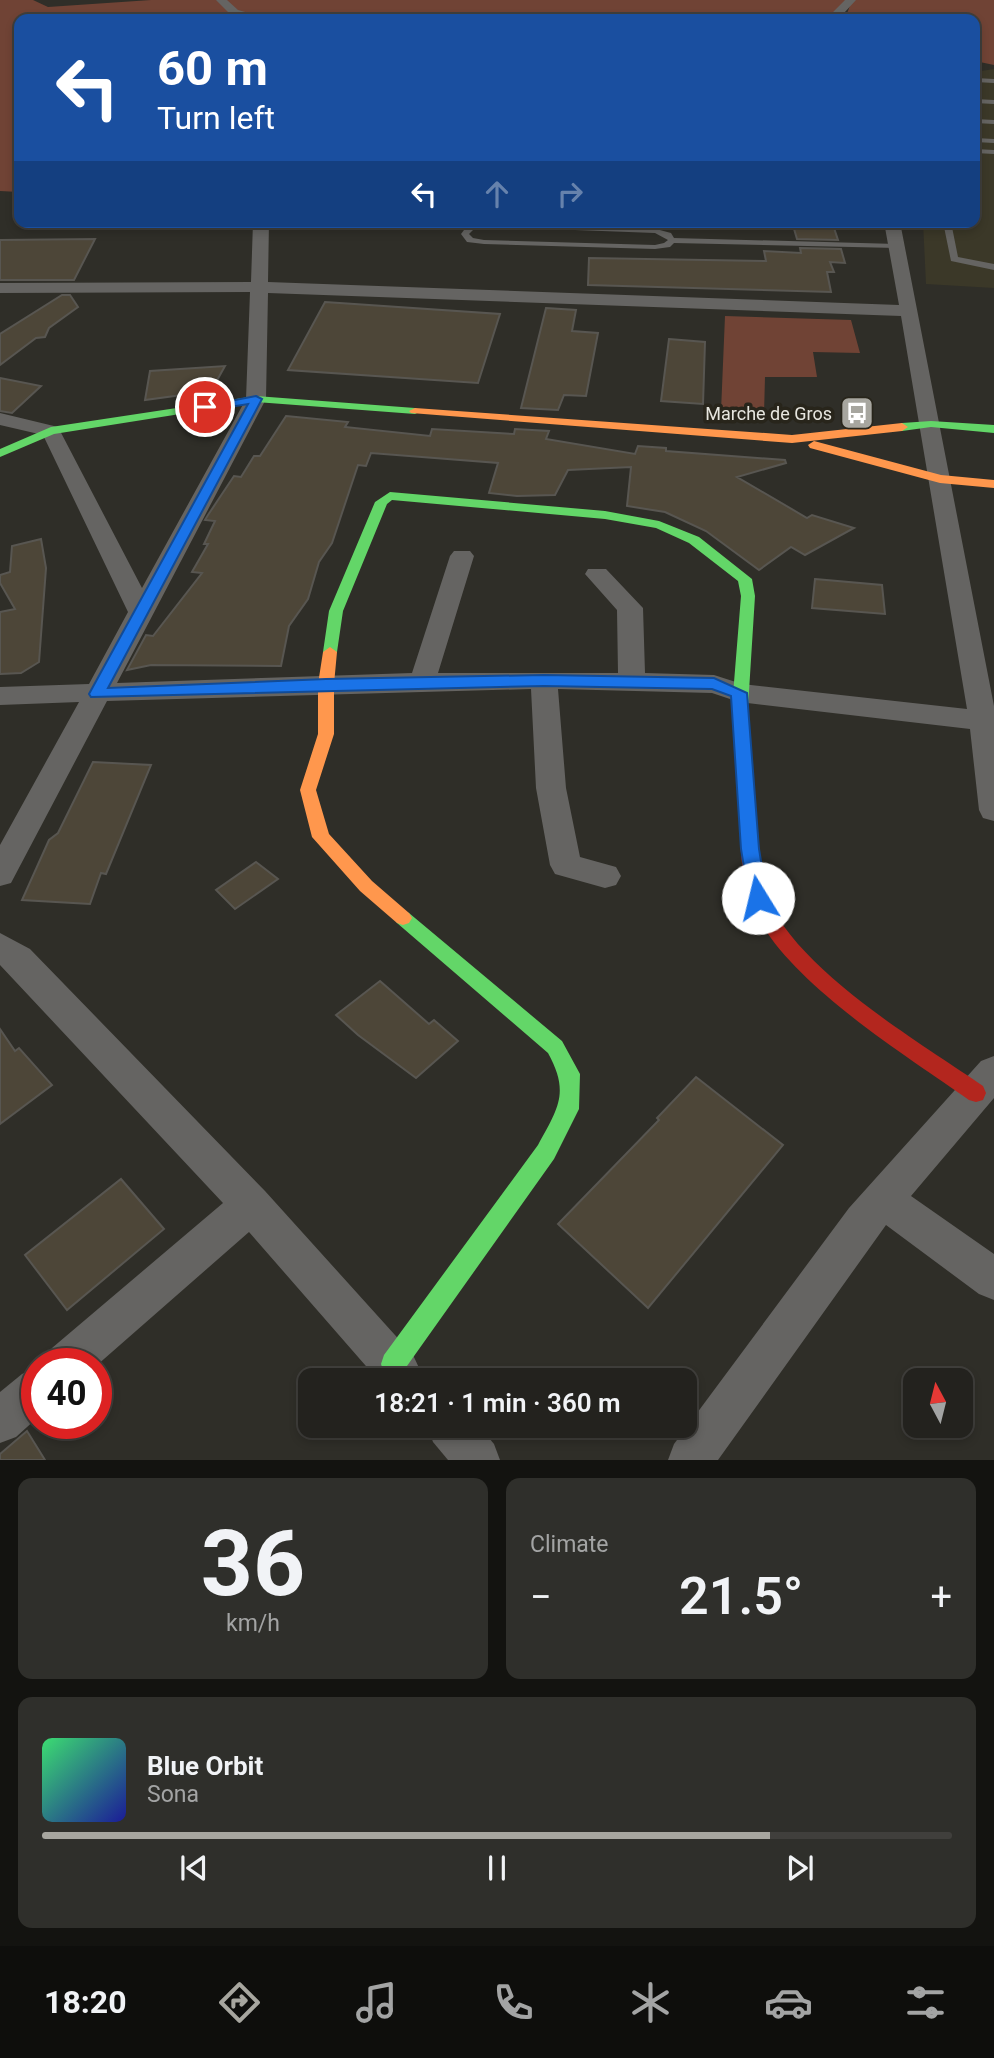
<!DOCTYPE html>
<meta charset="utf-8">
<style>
:root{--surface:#23221e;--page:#2f2f2b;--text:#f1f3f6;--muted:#a3a4a4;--line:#403f3c;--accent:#a7a69f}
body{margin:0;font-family:Roboto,sans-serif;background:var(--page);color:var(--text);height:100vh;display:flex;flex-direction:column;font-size:26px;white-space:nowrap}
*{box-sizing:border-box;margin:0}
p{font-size:23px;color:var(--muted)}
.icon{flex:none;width:38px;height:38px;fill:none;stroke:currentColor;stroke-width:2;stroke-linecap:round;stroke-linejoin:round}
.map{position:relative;height:1460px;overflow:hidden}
.drawer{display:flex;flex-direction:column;gap:18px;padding:18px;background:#131310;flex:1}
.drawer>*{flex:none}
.hud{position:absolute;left:14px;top:14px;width:966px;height:214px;border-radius:14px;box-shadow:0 4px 10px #0003,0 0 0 2px var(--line);background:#1a4fa0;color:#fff;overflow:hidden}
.needle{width:46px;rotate:353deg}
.fabs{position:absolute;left:903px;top:1368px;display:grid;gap:14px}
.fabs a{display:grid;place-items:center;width:70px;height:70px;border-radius:14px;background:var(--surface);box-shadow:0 4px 10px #0003,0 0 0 2px var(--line);font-size:35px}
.speed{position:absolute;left:21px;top:1348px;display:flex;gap:14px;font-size:35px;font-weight:700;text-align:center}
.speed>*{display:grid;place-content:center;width:91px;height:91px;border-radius:50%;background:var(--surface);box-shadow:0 4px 10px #0003,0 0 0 2px var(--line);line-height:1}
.speed .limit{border:10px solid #d22;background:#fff;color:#111}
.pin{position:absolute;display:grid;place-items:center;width:60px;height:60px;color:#fff;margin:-30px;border:4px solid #fff;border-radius:50%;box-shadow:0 2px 7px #0007}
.me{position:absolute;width:77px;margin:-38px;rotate:351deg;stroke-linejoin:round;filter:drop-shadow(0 0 5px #0008)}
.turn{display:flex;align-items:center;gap:24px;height:147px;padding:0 28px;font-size:32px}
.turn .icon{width:91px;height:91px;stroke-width:2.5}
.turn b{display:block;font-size:49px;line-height:60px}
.lanes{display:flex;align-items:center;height:66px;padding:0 28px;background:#0003;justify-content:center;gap:35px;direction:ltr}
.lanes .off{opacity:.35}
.big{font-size:52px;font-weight:600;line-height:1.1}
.drawer .card{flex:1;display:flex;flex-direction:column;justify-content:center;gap:10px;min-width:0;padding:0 24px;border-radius:14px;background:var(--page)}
.drawer .dial{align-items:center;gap:0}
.dial b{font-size:91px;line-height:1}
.song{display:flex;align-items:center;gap:21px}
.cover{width:84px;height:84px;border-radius:10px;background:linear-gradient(135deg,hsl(140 70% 55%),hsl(240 70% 35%))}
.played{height:7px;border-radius:4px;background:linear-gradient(90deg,var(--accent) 80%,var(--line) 80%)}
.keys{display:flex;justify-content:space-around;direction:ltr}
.heat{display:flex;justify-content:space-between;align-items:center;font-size:38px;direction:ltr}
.drawer .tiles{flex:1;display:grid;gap:18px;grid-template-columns:1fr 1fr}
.card:last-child{grid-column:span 2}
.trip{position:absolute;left:298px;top:1368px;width:399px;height:70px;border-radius:14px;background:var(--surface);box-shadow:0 4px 10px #0003,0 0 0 2px var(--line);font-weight:600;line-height:70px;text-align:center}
.menu{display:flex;height:112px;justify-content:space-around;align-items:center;background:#0e0e0c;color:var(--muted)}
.menu .icon{width:49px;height:49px}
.menu .active{color:var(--accent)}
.menu b{font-size:32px;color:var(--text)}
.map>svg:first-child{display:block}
.built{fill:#3b3828}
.green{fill:#704335}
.building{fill:#4d4638;stroke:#585651;stroke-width:2}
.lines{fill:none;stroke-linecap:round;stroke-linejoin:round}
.lane{fill:#656462;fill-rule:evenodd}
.street{fill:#656462;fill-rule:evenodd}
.fast{fill:#63d668;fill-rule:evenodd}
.slow{fill:#ff974d;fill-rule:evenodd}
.jam{fill:#b3261e;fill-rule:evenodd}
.route{fill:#1a73e8;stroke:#114b97;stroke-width:2}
.labels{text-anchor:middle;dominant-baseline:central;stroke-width:7;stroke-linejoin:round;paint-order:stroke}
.far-poi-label{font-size:18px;fill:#e7e6df;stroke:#28251b;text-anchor:end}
</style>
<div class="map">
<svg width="994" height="1460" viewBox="0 0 994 1460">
<rect width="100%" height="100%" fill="#2f2e28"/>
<!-- built -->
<path class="built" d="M994,69V288L926,284L923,222H975V72Z"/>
<!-- green -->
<g class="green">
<path d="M0,0H33L48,7L151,0H847L840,19H19V192L0,191Z"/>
<path d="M852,0H994V65L975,61V19H845Z"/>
<path d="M725,316L851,320L860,353L813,352L817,377H765L764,414L721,411Z"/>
</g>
<!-- building -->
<g class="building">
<path d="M792,222H832L838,240L797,239Z"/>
<path d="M95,239L74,280H0V240Z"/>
<path d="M800,248L841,249L845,263L830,262L834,272H827L831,292L588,285L589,258L766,261L764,251L801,253Z"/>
<path d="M62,295H70L78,307L49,328L45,337L36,338L0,365V334Z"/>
<path d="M325,302L500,314L478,383L288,370Z"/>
<path d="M546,308L576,310L572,331L598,333L586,396L564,395L558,410L521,408Z"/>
<path d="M669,339L705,342L703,404L661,401Z"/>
<path d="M225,366L211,391L145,400L150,371Z"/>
<path d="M0,378L41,386L12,413L0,411Z"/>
<path d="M286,416L348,422L345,427L430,436L432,429L514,434L515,429L549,431L546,439L635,454L638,446L666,448V451L785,460L786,463L737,477L807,518L812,515L854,528L805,555L791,547L759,570L706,531L665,512L627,506L631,467L568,470L555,495L517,496L489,493L498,463L371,453L366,466L358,465L332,543L319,562L308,599L289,626L281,666L151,665L127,670L146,635L153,636L202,573L192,572L208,544H204L215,521L205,520L208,515L234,476L241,477L254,456H260Z"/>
<path d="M41,539L46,568L39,662L21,673L0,674V612L15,609L0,583V575L10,572L12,546Z"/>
<path d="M815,579L882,585L885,614L812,608Z"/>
<path d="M93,762L151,765L106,874L101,873L90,904L22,900L49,840L58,833Z"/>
<path d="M256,862L278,879L235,909L216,890Z"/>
<path d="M380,981L429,1024L434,1020L458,1041L416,1078L358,1035L336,1015Z"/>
<path d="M0,1029L15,1051L19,1048L52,1085L0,1124Z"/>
<path d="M696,1077L783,1145L648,1308L558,1224L659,1120L657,1118Z"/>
<path d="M121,1179L164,1229L67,1310L25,1255Z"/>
<path d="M27,1431L45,1460H0V1454Z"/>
</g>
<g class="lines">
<!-- lane -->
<g class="lane">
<path d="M975,78L994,79V83L975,82Z"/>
<path d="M975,99L994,100V104L975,103Z"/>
<path d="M975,119L994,120V124L975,123Z"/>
<path d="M975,138L994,139V143L975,142Z"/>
<path d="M975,149L994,150V154L975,153Z"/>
<path d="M943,222H951L958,257L994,264V270L951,261Z"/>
<path d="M491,223L656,229L671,233L674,238L897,244L901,246L897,248L674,243L670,247L655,249L484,244L467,242L461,234L467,226ZM491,227L655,233L668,240L664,243L655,245L484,240L473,238L469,234L473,230Z"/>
</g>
<!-- street -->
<g class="street">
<path d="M216,0H227L238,10L271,19L230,14Z"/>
<path d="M845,0H856L844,13L845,19H835L833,12Z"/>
<path d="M253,222H269L268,282L899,305L884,222H900L994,706V821L983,818L979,810L970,729L739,702L712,693L558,689L566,788L580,857L616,867L621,876L616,885L605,888L555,874L550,865L536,788L531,689L107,701L11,883L0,886V845L79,702L0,705V687L89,684L128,612L43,435L0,425V413L58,427L142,588L246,399L250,292L0,293V283L251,282ZM268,293L901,316L967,709L742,684L714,675L645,673L643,608L606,569H588L585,574L617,610L618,673H438L474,556L470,551H454L450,556L412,673L117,683L266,399Z"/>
<path d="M0,933L30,949L265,1191L413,1355L420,1370L415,1381H379L249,1232L96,1366V1363H46L52,1348L223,1203L0,965Z"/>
<path d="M994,1056V1098L911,1196L994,1254V1300L979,1294L886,1225L718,1460H668L674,1444L849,1208L981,1061Z"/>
<path d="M37,1367V1418L16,1437L0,1443V1392L22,1374Z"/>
<path d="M427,1426H479L494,1444L500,1460H448L433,1442Z"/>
</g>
<!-- fast -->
<g class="fast">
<path d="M256,396L415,408L421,411L415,414L256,402L54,434L0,457V449L51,427Z"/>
<path d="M931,421L994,425V433L931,427L902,431L896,427L902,423Z"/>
<path d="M390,492L605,511L659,521L699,537L752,579L755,596L748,707L740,712L732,707L741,596L738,581L689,543L656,528L605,519L392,500L387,504L343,611L337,652L330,657L325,655L323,652L329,611L375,502Z"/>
<path d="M403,911L409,913L562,1041L580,1074L579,1109L554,1159L402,1373L393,1376L384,1373L381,1364L384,1355L538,1145C558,1108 570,1093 548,1053L397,923L394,918L397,913Z"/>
</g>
<!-- slow -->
<g class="slow">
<path d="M415,408L792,435L902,423L908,427L902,431L792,443L411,413L409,411Z"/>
<path d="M814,441L941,475L994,480V488L940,483L810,448L808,445Z"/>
<path d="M330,647L337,652L334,684V734L316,790L329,834L372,881L409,913L412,918L409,923L403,925L397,923L360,891L312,837L300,790L318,734V684L323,652Z"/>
</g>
<!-- jam -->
<path class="jam" d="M740,702L748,707L762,881C780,961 918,1041 983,1086L986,1093L983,1100L976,1102L969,1100C903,1053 769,972 747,892C740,865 740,836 739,808C737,774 735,741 732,707Z"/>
</g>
<!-- route -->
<path class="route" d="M256,396L262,399L108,688L326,679L544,675L714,678L747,693L759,849L767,898L765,904H752L749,898L741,849L731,696L712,689L544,686L91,697L89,694L248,404L205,411L199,407Z"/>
<!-- icons -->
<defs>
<symbol id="bus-square" viewBox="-11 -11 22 22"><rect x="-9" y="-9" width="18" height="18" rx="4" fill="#a7a69f" stroke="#28251b"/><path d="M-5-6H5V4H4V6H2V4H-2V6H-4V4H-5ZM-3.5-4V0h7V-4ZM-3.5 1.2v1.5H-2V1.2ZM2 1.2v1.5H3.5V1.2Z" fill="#fff"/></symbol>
</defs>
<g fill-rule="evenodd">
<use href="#bus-square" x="838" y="394" width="38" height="38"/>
</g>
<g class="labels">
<!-- far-poi labels -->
<g class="far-poi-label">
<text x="832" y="413">Marche de Gros</text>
</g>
</g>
</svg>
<div class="fabs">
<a><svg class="needle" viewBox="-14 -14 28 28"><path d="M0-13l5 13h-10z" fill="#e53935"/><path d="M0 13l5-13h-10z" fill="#a3a4a4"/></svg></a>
</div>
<div class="speed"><div class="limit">40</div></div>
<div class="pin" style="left:205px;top:407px;background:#d93025"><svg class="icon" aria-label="arrive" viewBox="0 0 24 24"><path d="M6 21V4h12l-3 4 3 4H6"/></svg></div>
<svg class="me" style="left:758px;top:898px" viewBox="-20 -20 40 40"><circle r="19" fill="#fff"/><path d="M0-13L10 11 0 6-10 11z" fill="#1a73e8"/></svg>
<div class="trip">18:21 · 1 min · 360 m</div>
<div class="hud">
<div class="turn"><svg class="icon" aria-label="left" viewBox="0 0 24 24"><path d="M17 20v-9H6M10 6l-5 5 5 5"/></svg><div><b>60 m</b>Turn left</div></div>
<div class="lanes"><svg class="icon" aria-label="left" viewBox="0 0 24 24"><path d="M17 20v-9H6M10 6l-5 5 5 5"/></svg><svg class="icon off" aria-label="ahead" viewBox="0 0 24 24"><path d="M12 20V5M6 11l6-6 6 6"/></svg><svg class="icon off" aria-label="right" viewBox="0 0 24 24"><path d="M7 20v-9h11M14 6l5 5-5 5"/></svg></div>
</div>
</div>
<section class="drawer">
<div class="tiles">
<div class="card dial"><b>36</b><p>km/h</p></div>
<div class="card"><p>Climate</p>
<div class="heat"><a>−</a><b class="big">21.5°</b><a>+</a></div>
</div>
<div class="card">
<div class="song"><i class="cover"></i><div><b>Blue Orbit</b><p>Sona</p></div></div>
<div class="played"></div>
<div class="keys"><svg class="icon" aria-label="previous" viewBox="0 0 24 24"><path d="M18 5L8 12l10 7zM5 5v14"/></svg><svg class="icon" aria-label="pause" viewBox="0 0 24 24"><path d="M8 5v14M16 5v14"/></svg><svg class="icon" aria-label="next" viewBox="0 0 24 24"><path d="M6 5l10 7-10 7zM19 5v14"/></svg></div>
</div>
</div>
</section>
<nav class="menu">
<b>18:20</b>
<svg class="icon active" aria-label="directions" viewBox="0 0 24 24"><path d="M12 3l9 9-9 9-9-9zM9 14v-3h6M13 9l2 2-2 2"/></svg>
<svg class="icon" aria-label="music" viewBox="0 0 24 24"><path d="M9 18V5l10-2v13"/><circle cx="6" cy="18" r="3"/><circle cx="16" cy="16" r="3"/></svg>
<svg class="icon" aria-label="phone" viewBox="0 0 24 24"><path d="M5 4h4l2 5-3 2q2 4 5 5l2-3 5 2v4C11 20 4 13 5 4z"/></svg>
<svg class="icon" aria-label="climate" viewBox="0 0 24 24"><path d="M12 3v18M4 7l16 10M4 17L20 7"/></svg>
<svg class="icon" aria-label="car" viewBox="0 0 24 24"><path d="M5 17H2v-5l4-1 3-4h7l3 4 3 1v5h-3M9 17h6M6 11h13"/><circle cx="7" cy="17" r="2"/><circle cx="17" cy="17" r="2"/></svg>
<svg class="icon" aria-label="filters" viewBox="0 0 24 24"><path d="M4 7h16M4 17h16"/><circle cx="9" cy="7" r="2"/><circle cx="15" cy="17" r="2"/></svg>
</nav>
